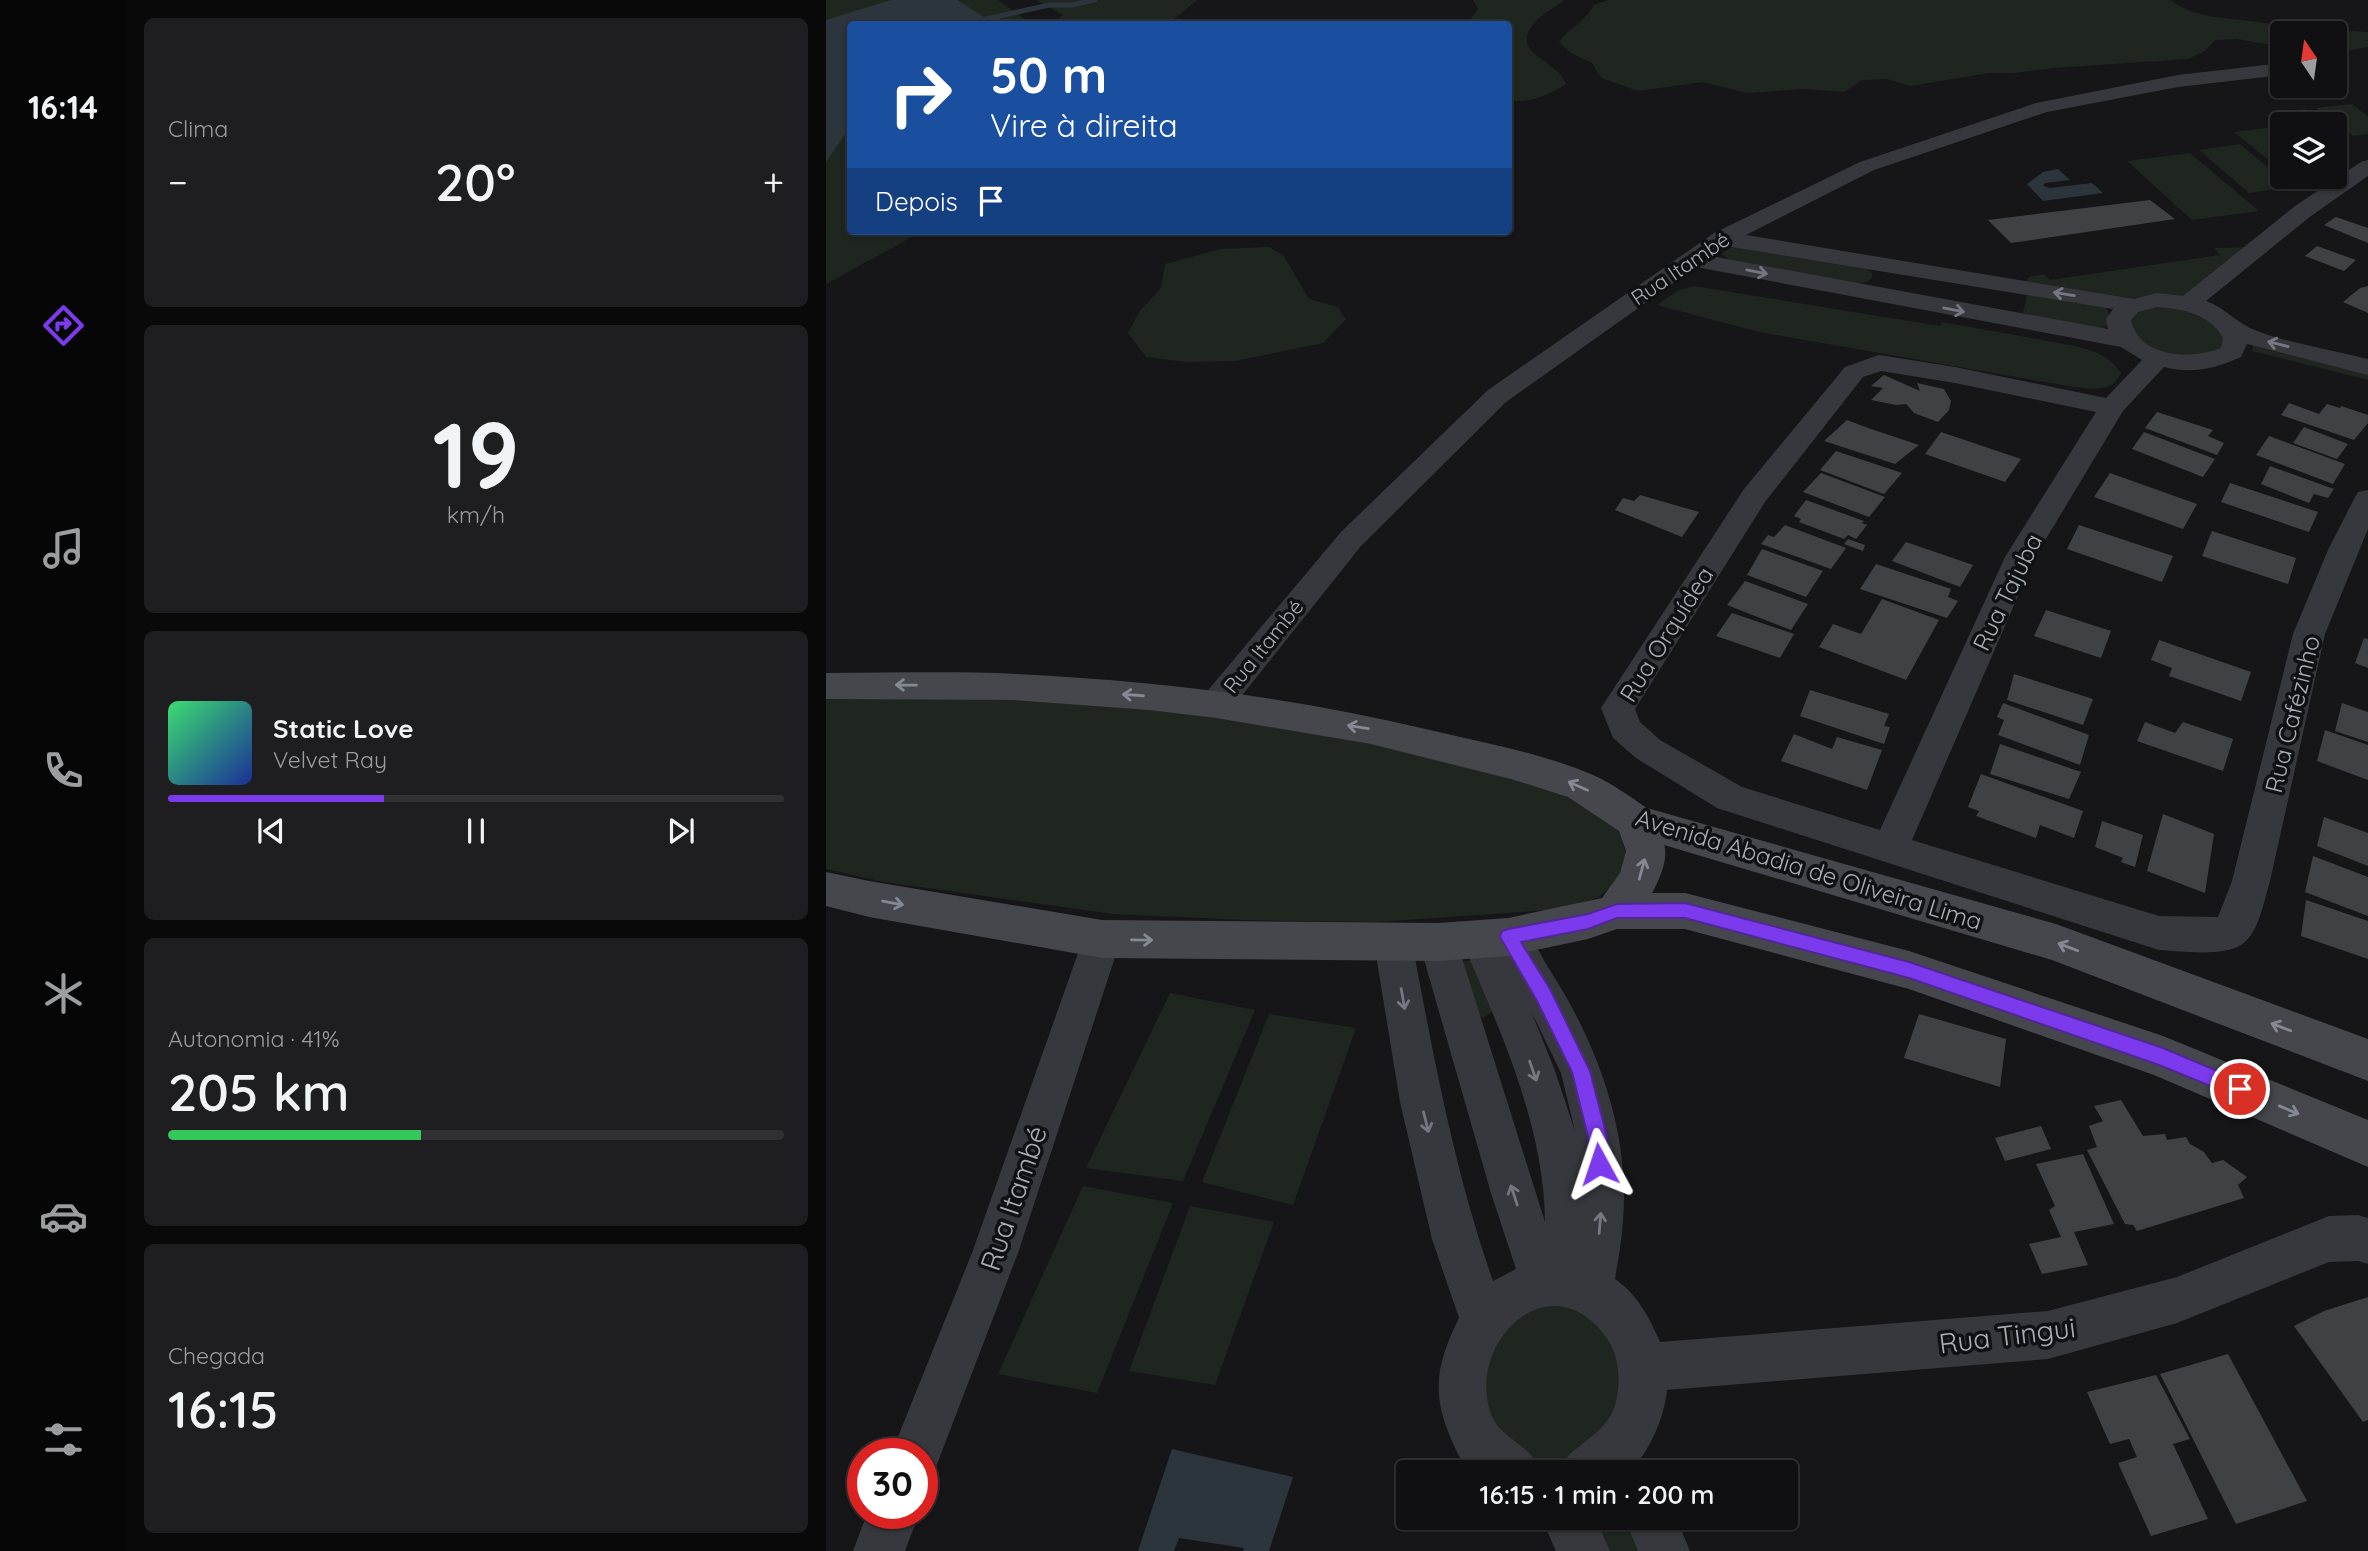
<!DOCTYPE html>
<html lang="pt">
<meta charset="utf-8">
<style>
:root{--surface:#101012;--page:#1e1e20;--text:#f1f3f6;--muted:#9c9d9f;--line:#303032;--accent:#7c3aed}
body{margin:0;font-family:Quicksand,sans-serif;background:var(--page);color:var(--text);height:100vh;display:flex;flex-direction:column;font-size:26px;white-space:nowrap}
*{box-sizing:border-box;margin:0}
p{font-size:23px;color:var(--muted)}
.icon{flex:none;width:38px;height:38px;fill:none;stroke:currentColor;stroke-width:2;stroke-linecap:round;stroke-linejoin:round}
.map{position:relative;flex:1;overflow:hidden}
.sheet{display:flex;flex-direction:column;gap:18px;padding:18px;background:#09090a;width:700px}
.sheet>*{flex:none}
.guide{position:absolute;left:21px;top:21px;width:665px;height:214px;border-radius:7px;box-shadow:0 2px 5px #0004,0 0 0 2px var(--line);background:#1a4fa0;color:#fff;overflow:hidden}
.needle{width:46px;rotate:347deg}
.tools{position:absolute;left:1444px;top:21px;display:grid;gap:14px}
.tools a{display:grid;place-items:center;width:77px;height:77px;border-radius:7px;background:var(--surface);box-shadow:0 2px 5px #0004,0 0 0 2px var(--line);font-size:35px}
.speed{position:absolute;left:21px;top:1438px;display:flex;gap:14px;font-size:35px;font-weight:700;text-align:center}
.speed>*{display:grid;place-content:center;width:91px;height:91px;border-radius:50%;background:var(--surface);box-shadow:0 2px 5px #0004,0 0 0 2px var(--line);line-height:1}
.speed .limit{border:10px solid #d22;background:#fff;color:#111}
.pin{position:absolute;display:grid;place-items:center;width:60px;height:60px;color:#fff;margin:-30px;border:4px solid #fff;border-radius:50%;box-shadow:0 2px 7px #0007}
.me{position:absolute;width:77px;margin:-38px;rotate:355deg;stroke-linejoin:round;filter:drop-shadow(0 0 5px #0008)}
.turn{display:flex;align-items:center;gap:24px;height:147px;padding:0 28px;font-size:32px}
.turn .icon{width:91px;height:91px;stroke-width:2.5}
.turn b{display:block;font-size:49px;line-height:60px}
.then{display:flex;align-items:center;height:66px;padding:0 28px;background:#0003;gap:14px;font-size:26px}
.big{font-size:52px;font-weight:600;line-height:1.1}
.sheet .widget{flex:1;display:flex;flex-direction:column;justify-content:center;gap:10px;min-width:0;padding:0 24px;border-radius:10px;background:var(--page)}
.sheet .dial{align-items:center;gap:0}
.dial b{font-size:91px;line-height:1}
.song{display:flex;align-items:center;gap:21px}
.cover{width:84px;height:84px;border-radius:10px;background:linear-gradient(135deg,hsl(140 70% 55%),hsl(230 70% 35%))}
.played{height:7px;border-radius:4px;background:linear-gradient(90deg,var(--accent) 35%,var(--line) 35%)}
.keys{display:flex;justify-content:space-around;direction:ltr}
.heat{display:flex;justify-content:space-between;align-items:center;font-size:38px;direction:ltr}
.charge{height:10px;border-radius:5px;background:linear-gradient(90deg,#34c759 41%,var(--line) 0)}
.trip{position:absolute;left:570px;top:1460px;width:402px;height:70px;border-radius:7px;background:var(--surface);box-shadow:0 2px 5px #0004,0 0 0 2px var(--line);font-weight:600;line-height:70px;text-align:center}
main{display:flex;flex:1;min-height:0}
.tab-bar{display:flex;flex-direction:column;width:126px;justify-content:space-around;align-items:center;background:#060607;color:var(--muted)}
.tab-bar .icon{width:49px;height:49px}
.tab-bar .current{color:var(--accent)}
.tab-bar b{font-size:32px;color:var(--text)}
.map>svg:first-child{display:block}
.green{fill:#1e261f}
.water{fill:#2c353c}
.lines{fill:none;stroke-linecap:round;stroke-linejoin:round}
.stream{stroke:#2c353c;stroke-width:5}
.building{fill:#404145}
.street{fill:#37383d;fill-rule:evenodd}
.secondary{fill:#45474d;fill-rule:evenodd}
.oneway{stroke:#757881}
.oneway2{stroke:#858993}
.route{fill:#7c3aed;stroke:#51269a;stroke-width:2}
.labels{text-anchor:middle;dominant-baseline:central;stroke-width:7;stroke-linejoin:round;paint-order:stroke}
.far-street-label{font-size:21px;fill:#a8adb8;stroke:#111113}
.street-label{font-size:24px;fill:#a8adb8;stroke:#111113}
.near-street-label{font-size:28px;fill:#a8adb8;stroke:#111113}
</style>
<main>
<nav class="tab-bar">
<b>16:14</b>
<svg class="icon current" aria-label="directions" viewBox="0 0 24 24"><path d="M12 3l9 9-9 9-9-9zM9 14v-3h6M13 9l2 2-2 2"/></svg>
<svg class="icon" aria-label="music" viewBox="0 0 24 24"><path d="M9 18V5l10-2v13"/><circle cx="6" cy="18" r="3"/><circle cx="16" cy="16" r="3"/></svg>
<svg class="icon" aria-label="phone" viewBox="0 0 24 24"><path d="M5 4h4l2 5-3 2q2 4 5 5l2-3 5 2v4C11 20 4 13 5 4z"/></svg>
<svg class="icon" aria-label="climate" viewBox="0 0 24 24"><path d="M12 3v18M4 7l16 10M4 17L20 7"/></svg>
<svg class="icon" aria-label="car" viewBox="0 0 24 24"><path d="M5 17H2v-5l4-1 3-4h7l3 4 3 1v5h-3M9 17h6M6 11h13"/><circle cx="7" cy="17" r="2"/><circle cx="17" cy="17" r="2"/></svg>
<svg class="icon" aria-label="filters" viewBox="0 0 24 24"><path d="M4 7h16M4 17h16"/><circle cx="9" cy="7" r="2"/><circle cx="15" cy="17" r="2"/></svg>
</nav>
<section class="sheet">
<div class="widget"><p>Clima</p>
<div class="heat"><a>−</a><b class="big">20°</b><a>+</a></div>
</div>
<div class="widget dial"><b>19</b><p>km/h</p></div>
<div class="widget">
<div class="song"><i class="cover"></i><div><b>Static Love</b><p>Velvet Ray</p></div></div>
<div class="played"></div>
<div class="keys"><svg class="icon" aria-label="previous" viewBox="0 0 24 24"><path d="M18 5L8 12l10 7zM5 5v14"/></svg><svg class="icon" aria-label="pause" viewBox="0 0 24 24"><path d="M8 5v14M16 5v14"/></svg><svg class="icon" aria-label="next" viewBox="0 0 24 24"><path d="M6 5l10 7-10 7zM19 5v14"/></svg></div>
</div>
<div class="widget"><p>Autonomia · 41%</p><b class="big">205 km</b><div class="charge"></div></div>
<div class="widget"><p>Chegada</p><b class="big">16:15</b></div>
</section>
<div class="map">
<svg width="1542" height="1551" viewBox="0 0 1542 1551">
<rect width="100%" height="100%" fill="#161618"/>
<!-- green -->
<g class="green">
<path d="M0,0H172L206,24H24V231H97L0,284Z"/>
<path d="M210,0H371L342,24H226L237,15Z"/>
<path d="M647,0H738C730,7 719,12 712,19C678,54 730,57 740,84C723,95 703,104 683,100L682,24H644V20L652,9Z"/>
<path d="M783,0H1344C1370,19 1403,18 1433,22C1454,25 1468,32 1491,33H1456V47L1411,39L1389,40L1379,51L1362,59L1228,68L1189,73H1163L1084,86L1061,79L1036,80L1018,92L977,89L921,93L877,82L812,91L775,78L766,63L745,53L733,42C744,27 759,22 768,5Z"/>
<path d="M1526,31L1542,32V47L1509,53L1508,33H1505Z"/>
<path d="M1526,104L1542,117V134L1527,136L1490,108Z"/>
<path d="M1479,109L1499,124H1456V127L1440,115Z"/>
<path d="M1448,127L1456,133V171L1408,132Z"/>
<path d="M1414,144L1465,187L1423,193L1373,150Z"/>
<path d="M1364,153L1433,211L1366,220L1301,161Z"/>
<path d="M915,246L1037,266L1046,273V278L1041,282L1026,284L905,261L895,254L903,247Z"/>
<path d="M443,247L458,256L483,299L512,307L520,319L497,343L409,361L360,362L320,357L302,333L313,312L335,288L339,264L395,249Z"/>
<path d="M1425,247L1354,299L1333,295L1299,300L1200,283L1203,277L1218,274L1224,280L1394,255L1388,248Z"/>
<path d="M868,286L1114,326L1116,322L1249,346C1269,351 1283,356 1295,373C1286,393 1267,389 1248,387L933,332L831,305L853,290Z"/>
<path d="M1206,294L1280,307L1283,315L1282,325L1276,328L1200,316L1197,312L1201,296Z"/>
<path d="M1323,305L1367,310L1399,330L1396,351L1371,359L1315,347L1299,323L1304,313Z"/>
<path d="M1427,346L1542,374V380L1426,351Z"/>
<path d="M0,688L187,691L536,737L749,794L791,823L800,854L791,882L773,897L738,909L551,922L418,920L287,914L58,882L0,869Z"/>
<path d="M639,961H647L670,1009L657,1018L652,1014L634,964Z"/>
<path d="M344,993L429,1010L357,1181L260,1168Z"/>
<path d="M443,1014L530,1028L467,1205L376,1182Z"/>
<path d="M257,1186L347,1203L271,1393L172,1374Z"/>
<path d="M364,1206L448,1222L389,1385L303,1371Z"/>
<path d="M725,1300L788,1327L804,1400L741,1464C733,1464 722,1465 714,1463C644,1446 640,1355 690,1313C699,1306 714,1303 725,1300Z"/>
<path d="M762,1517H800L812,1551H775Z"/>
</g>
<!-- water -->
<g class="water">
<path d="M65,0H131L169,24H24V127L0,162V20Z"/>
<path d="M1232,169L1244,180L1219,183L1217,186L1224,188L1266,183L1277,193L1217,201L1201,184L1217,172Z"/>
<path d="M346,1449L467,1477L443,1551H417L418,1548L353,1538L348,1551H312Z"/>
</g>
<g class="lines">
<!-- stream -->
<path class="stream" d="M160,19L223,5H246L269,0"/>
</g>
<!-- building -->
<g class="building">
<path d="M1324,200L1349,219L1185,243L1162,220Z"/>
<path d="M1510,217L1542,228V243L1498,225Z"/>
<path d="M1491,246L1530,260L1518,271L1479,256Z"/>
<path d="M1542,286V313L1517,302L1534,288Z"/>
<path d="M1058,375L1094,391L1091,383L1118,389L1125,401L1123,410L1112,422L1088,413L1080,404L1070,405L1045,400L1057,388L1045,386Z"/>
<path d="M1463,403L1493,414L1501,404L1514,408L1515,406L1542,415V423L1528,440L1455,415Z"/>
<path d="M1331,412L1387,430L1382,436L1398,443L1391,455L1319,428Z"/>
<path d="M1021,420L1045,429L1093,445L1069,464L998,441Z"/>
<path d="M1478,427L1522,444L1511,459L1467,443Z"/>
<path d="M1115,432L1195,459L1179,482L1099,454Z"/>
<path d="M1318,432L1389,459L1377,477L1306,449Z"/>
<path d="M1443,436L1519,464L1507,484L1430,455Z"/>
<path d="M1010,451L1076,473L1058,494L994,470Z"/>
<path d="M1444,466L1508,489L1502,498L1488,494L1483,503L1435,484Z"/>
<path d="M995,473L1059,497L1043,517L977,492Z"/>
<path d="M1284,473L1371,504L1357,529L1268,497Z"/>
<path d="M1404,483L1492,512L1483,532L1395,502Z"/>
<path d="M814,495L873,512L856,537L789,510L797,498L808,501Z"/>
<path d="M980,500L1038,521L1036,523L1041,525L1030,539L1022,535L1018,539L973,522L975,519L968,516Z"/>
<path d="M959,525L1020,548L1005,569L935,544L942,535L948,537Z"/>
<path d="M1253,525L1347,556L1336,582L1241,549Z"/>
<path d="M1386,531L1470,558L1462,584L1376,556Z"/>
<path d="M1022,539L1039,545L1037,551L1018,544Z"/>
<path d="M1080,542L1147,565L1134,587L1066,561Z"/>
<path d="M936,549L997,571L980,597L921,575Z"/>
<path d="M1050,564L1125,589L1122,597L1132,601L1121,618L1034,589Z"/>
<path d="M919,581L982,604L965,630L901,605Z"/>
<path d="M1056,599L1113,620L1080,680L993,647L1007,624L1035,634Z"/>
<path d="M1220,610L1285,631L1275,658L1208,636Z"/>
<path d="M906,613L968,634L954,658L890,636Z"/>
<path d="M1538,638L1542,639V668L1529,663Z"/>
<path d="M1333,640L1425,672L1415,701L1343,676L1346,668L1325,660Z"/>
<path d="M1188,674L1267,699L1257,725L1181,700Z"/>
<path d="M984,690L1063,714L1058,726L1064,727L1058,744L974,716Z"/>
<path d="M1177,703L1263,735L1254,765L1172,735L1178,720L1171,717Z"/>
<path d="M1516,703L1542,712V742L1509,731Z"/>
<path d="M1319,722L1349,733L1357,722L1407,739L1397,771L1311,741Z"/>
<path d="M1499,730L1542,745V780L1491,761Z"/>
<path d="M968,734L1006,749L1011,737L1056,750L1041,790L955,761Z"/>
<path d="M1174,744L1255,772L1243,799L1164,774Z"/>
<path d="M1155,774L1257,811L1248,838L1214,825L1210,838L1150,816L1153,811L1142,807Z"/>
<path d="M1337,814L1388,834L1379,893L1321,871Z"/>
<path d="M1498,817L1542,833V866L1491,846Z"/>
<path d="M1276,821L1317,835L1309,867L1295,862L1297,858L1269,847Z"/>
<path d="M1487,856L1542,877V916L1479,892Z"/>
<path d="M1480,900L1542,921V959L1475,936Z"/>
<path d="M1093,1014L1180,1039L1174,1087L1078,1058Z"/>
<path d="M1295,1100L1317,1136L1339,1134L1341,1140L1360,1137L1364,1144L1378,1152L1386,1163L1397,1160L1421,1177L1412,1185L1418,1198L1311,1231L1307,1225L1299,1224L1261,1150L1271,1147L1263,1126L1277,1121L1268,1106Z"/>
<path d="M1215,1126L1225,1149L1179,1161L1169,1138Z"/>
<path d="M1257,1154L1288,1224L1248,1232L1262,1265L1216,1274L1203,1244L1235,1237L1223,1210L1229,1206L1210,1164Z"/>
<path d="M1542,1297V1420L1537,1422L1468,1326L1498,1311Z"/>
<path d="M1402,1354L1481,1501L1410,1524L1334,1374Z"/>
<path d="M1330,1375L1364,1439L1347,1444L1382,1519L1325,1536L1292,1463L1311,1457L1303,1439L1284,1444L1261,1392Z"/>
</g>
<g class="lines">
<!-- street -->
<g class="street">
<path d="M1456,63V75L1352,87L1221,112L1048,170L920,235L1308,299L1331,293L1357,296L1469,206L1535,162L1542,160V176L1485,216L1380,301C1400,308 1411,324 1431,331C1466,344 1506,350 1542,359V375L1421,344L1415,357C1388,369 1367,374 1338,367L1297,411L1209,557L1086,840L1333,916L1392,917L1406,881L1467,634L1502,550L1528,499L1532,492L1542,490V529L1499,634L1444,881C1438,900 1433,934 1415,945C1397,957 1354,951 1333,950L891,808L810,758L787,738L775,708L918,489L1019,367L1053,355L1129,367L1280,398L1316,360L1295,347L870,267L680,402L535,546L402,713L390,717L378,713L373,704L378,695L515,532L662,390L888,233L1034,162L1210,103L1352,75ZM900,246L1287,309L1280,319L1282,329L885,256ZM1331,307C1357,309 1384,314 1397,338L1395,348C1366,360 1313,358 1305,320L1312,312ZM1055,371L1129,383L1270,412L1179,557L1054,830L916,787L834,740L814,722L809,709L939,502L1037,377Z"/>
<path d="M682,920C704,928 713,953 725,972C772,1045 804,1133 797,1220C796,1240 792,1260 789,1279C812,1295 823,1317 834,1342L1222,1311L1351,1277L1503,1216L1532,1215L1542,1218V1264L1532,1261L1503,1262L1351,1323L1222,1359L841,1390C838,1419 824,1450 804,1472H736C738,1466 740,1457 745,1453C765,1436 786,1426 791,1397C795,1374 792,1350 776,1332C722,1265 642,1341 664,1411C670,1432 689,1439 703,1453C708,1457 710,1466 712,1472H645C634,1461 629,1448 623,1434C605,1389 612,1361 633,1318L606,1239L574,1102L548,943L553,931L567,926L581,931L586,943C608,1057 628,1171 667,1281L690,1269L665,1193L593,942L598,930L612,925L626,930L631,942L719,1222C718,1123 673,1028 635,939L640,927L654,922L667,927ZM705,1011L735,1073L749,1131L728,1068Z"/>
<path d="M276,922L290,927L295,939L192,1253L108,1472L96,1477V1454H65L146,1253L257,939L262,927Z"/>
<path d="M41,1514H93L79,1551H27Z"/>
<path d="M715,1517H769L784,1551H730Z"/>
<path d="M798,1517H850L864,1551H812Z"/>
</g>
<!-- secondary -->
<path class="secondary" d="M0,673C63,673 127,671 191,674C330,681 468,697 604,730C658,743 716,753 767,775C786,783 804,797 821,808L1230,924L1542,1039V1081L1226,960L838,845C843,859 833,880 826,893H859L1083,951L1337,1036L1542,1120V1167L1328,1075L1083,989L859,929H791L762,939L682,956L612,961L276,958L43,917L0,906V872L43,881L276,920L612,923L682,918L776,898L794,873L800,851L793,831L742,797L685,779L545,744L390,718L323,710L188,700L0,699Z"/>
</g>
<!-- one-way arrows -->
<defs><path id="oneway-shaft" d="M-6 0H5M1.5-3L5.5 0L1.5 3" fill="none" stroke-width="1.6" stroke-linecap="round" stroke-linejoin="round" transform="scale(1.75)"/></defs>
<g class="oneway">
<use href="#oneway-shaft" transform="translate(931 272) rotate(11)"/>
<use href="#oneway-shaft" transform="translate(1238 294) rotate(-171)"/>
<use href="#oneway-shaft" transform="translate(1128 310) rotate(11)"/>
<use href="#oneway-shaft" transform="translate(1452 344) rotate(-166)"/>
<use href="#oneway-shaft" transform="translate(577 999) rotate(80)"/>
<use href="#oneway-shaft" transform="translate(707 1071) rotate(71)"/>
<use href="#oneway-shaft" transform="translate(600 1122) rotate(76)"/>
<use href="#oneway-shaft" transform="translate(688 1195) rotate(-108)"/>
<use href="#oneway-shaft" transform="translate(774 1223) rotate(-85)"/>
</g>
<g class="oneway2">
<use href="#oneway-shaft" transform="translate(80 685) rotate(-179)"/>
<use href="#oneway-shaft" transform="translate(307 695) rotate(-176)"/>
<use href="#oneway-shaft" transform="translate(532 727) rotate(-171)"/>
<use href="#oneway-shaft" transform="translate(752 786) rotate(-156)"/>
<use href="#oneway-shaft" transform="translate(816 869) rotate(-75)"/>
<use href="#oneway-shaft" transform="translate(67 903) rotate(10)"/>
<use href="#oneway-shaft" transform="translate(316 940) rotate(1)"/>
<use href="#oneway-shaft" transform="translate(1242 947) rotate(-159)"/>
<use href="#oneway-shaft" transform="translate(1455 1027) rotate(-159)"/>
<use href="#oneway-shaft" transform="translate(1463 1110) rotate(23)"/>
</g>
<!-- route -->
<path class="route" d="M859,903L1083,962L1337,1048L1420,1083L1423,1089L1420,1096L1414,1098L1333,1065L1083,978L859,918H791L762,929L695,942L724,989L764,1071L781,1137L783,1164L780,1171L773,1174L766,1171L763,1164L762,1137L746,1072L711,1001L674,937L676,931L682,929L762,914L791,904Z"/>
<g class="labels">
<!-- far-street labels -->
<g class="far-street-label">
<text transform="translate(854 268) rotate(-34)">Rua Itambé</text>
<text transform="translate(437 646) rotate(-51)">Rua Itambé</text>
</g>
<!-- street labels -->
<g class="street-label">
<text transform="translate(1181 592) rotate(-64)">Rua Tajuba</text>
<text transform="translate(840 634) rotate(-58)">Rua Orquídea</text>
<text transform="translate(1466 714) rotate(-76)">Rua Cafézinho</text>
<text transform="translate(983 869) rotate(17)">Avenida Abadia de Oliveira Lima</text>
</g>
<!-- near-street labels -->
<g class="near-street-label">
<text transform="translate(187 1198) rotate(-71)">Rua Itambé</text>
<text transform="translate(1181 1335) rotate(-7)">Rua Tingui</text>
</g>
</g>
</svg>
<div class="tools">
<a><svg class="needle" viewBox="-14 -14 28 28"><path d="M0-13l5 13h-10z" fill="#e53935"/><path d="M0 13l5-13h-10z" fill="#9c9d9f"/></svg></a>
<a><svg class="icon" aria-label="layers" viewBox="0 0 24 24"><path d="M12 4l9 5-9 5-9-5zM3 14l9 5 9-5"/></svg></a>
</div>
<div class="speed"><div class="limit">30</div></div>
<div class="pin" style="left:1414px;top:1089px;background:#d93025"><svg class="icon" aria-label="arrive" viewBox="0 0 24 24"><path d="M6 21V4h12l-3 4 3 4H6"/></svg></div>
<svg class="me" style="left:773px;top:1164px" viewBox="-20 -20 40 40"><path d="M0-17L14 15 0 8-14 15z" fill="#7c3aed" stroke="#fff" stroke-width="4"/></svg>
<div class="trip">16:15 · 1 min · 200 m</div>
<div class="guide">
<div class="turn"><svg class="icon" aria-label="right" viewBox="0 0 24 24"><path d="M7 20v-9h11M14 6l5 5-5 5"/></svg><div><b>50 m</b>Vire à direita</div></div>
<div class="then">Depois<svg class="icon" aria-label="arrive" viewBox="0 0 24 24"><path d="M6 21V4h12l-3 4 3 4H6"/></svg></div>
</div>
</div>
</main>
